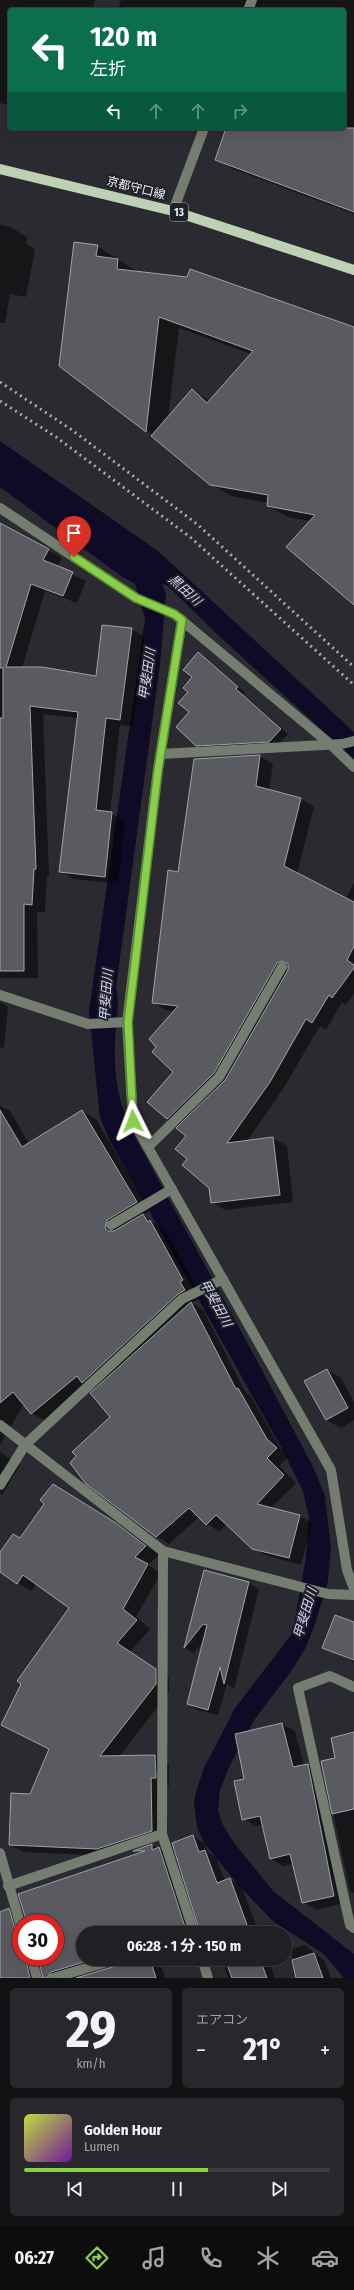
<!DOCTYPE html>
<html lang="ja">
<meta charset="utf-8">
<style>
:root{--surface:#202024;--page:#28282c;--text:#f1f3f6;--muted:#a2a3a6;--line:#3d3e41;--accent:#88cf4a}
body{margin:0;font-family:"Fira Sans Condensed","Noto Sans JP",sans-serif;background:var(--page);color:var(--text);height:100vh;display:flex;flex-direction:column;font-size:15px;white-space:nowrap}
*{box-sizing:border-box;margin:0}
p{font-size:13px;color:var(--muted)}
.icon{flex:none;width:22px;height:22px;fill:none;stroke:currentColor;stroke-width:2;stroke-linecap:round;stroke-linejoin:round}
.map{position:relative;height:1978px;overflow:hidden}
.details{display:flex;flex-direction:column;gap:10px;padding:10px;background:#121214;flex:1}
.details>*{flex:none}
.top-card{position:absolute;left:8px;top:8px;width:338px;height:122px;border-radius:4px;box-shadow:0 4px 16px #0002,0 0 0 1px var(--line);background:#0b6e4f;color:#fff;overflow:hidden}
.speed{position:absolute;left:12px;top:1914px;display:flex;gap:8px;font-size:20px;font-weight:700;text-align:center}
.speed>*{display:grid;place-content:center;width:52px;height:52px;border-radius:50%;background:var(--surface);box-shadow:0 4px 16px #0002,0 0 0 1px var(--line);line-height:1}
.speed .limit{border:6px solid #d22;background:#fff;color:#111}
.pin{position:absolute;display:grid;place-items:center;width:34px;height:34px;color:#fff;margin:-41px -17px;border-radius:50% 50% 50% 0;rotate:-45deg;box-shadow:0 0 4px #0007}
.pin .icon{rotate:45deg}
.me{position:absolute;width:44px;margin:-22px;rotate:357deg;stroke-linejoin:round;filter:drop-shadow(0 0 3px #0008)}
.turn{display:flex;align-items:center;gap:14px;height:84px;padding:0 16px;font-size:18px}
.turn .icon{width:52px;height:52px;stroke-width:2.5}
.turn b{display:block;font-size:28px;line-height:34px}
.lanes{display:flex;align-items:center;height:38px;padding:0 16px;background:#0003;justify-content:center;gap:20px;direction:ltr}
.lanes .off{opacity:.35}
.big{font-size:30px;font-weight:700;line-height:1.1}
.details .tile{flex:1;display:flex;flex-direction:column;justify-content:center;gap:6px;min-width:0;padding:0 14px;border-radius:6px;background:var(--page)}
.details .dial{align-items:center;gap:0}
.dial b{font-size:52px;line-height:1}
.song{display:flex;align-items:center;gap:12px}
.cover{width:48px;height:48px;border-radius:6px;background:linear-gradient(135deg,hsl(70 70% 55%),hsl(280 70% 35%))}
.played{height:4px;border-radius:2px;background:linear-gradient(90deg,var(--accent) 60%,var(--line) 60%)}
.keys{display:flex;justify-content:space-around;direction:ltr}
.heat{display:flex;justify-content:space-between;align-items:center;font-size:22px;direction:ltr}
.details .tiles{flex:1;display:grid;gap:10px;grid-template-columns:1fr 1fr}
.tile:last-child{grid-column:span 2}
.trip{position:absolute;left:76px;top:1926px;width:216px;height:40px;border-radius:20px;background:var(--surface);box-shadow:0 4px 16px #0002,0 0 0 1px var(--line);font-weight:700;line-height:40px;text-align:center}
.tabs{display:flex;height:64px;justify-content:space-around;align-items:center;background:#0d0d0e;color:var(--muted)}
.tabs .icon{width:28px;height:28px}
.tabs .active{color:var(--accent)}
.tabs b{font-size:18px;color:var(--text)}
.map>svg:first-child{display:block}
.water{fill:#0f0a26}
.shadow{fill:#0007;fill-rule:evenodd}
.building{fill:#5a5a61;stroke:#a1a1aa}
.lines{fill:none;stroke-linecap:round;stroke-linejoin:round}
.minor{stroke:#747d6f;stroke-width:10}
.major{stroke:#bed1b2;stroke-width:10}
.rail{stroke:#a9a9ae;stroke-width:3;stroke-dasharray:2 4;stroke-linecap:butt}
.route-casing{stroke:#588730;stroke-width:10}
.route{stroke:#88cf4a;stroke-width:7}
.labels{text-anchor:middle;dominant-baseline:central;stroke-width:4;stroke-linejoin:round;paint-order:stroke}
.shield{fill:#202027;stroke:#b2b2b7;stroke-width:1}
.shield-label{font-size:11px;font-weight:bold;fill:#f0f0f5}
.street-label{font-size:12px;fill:#f0f0f5;stroke:#202027}
.water-label{font-size:13px;font-style:italic;fill:#d5d3f8;stroke:#202027}
</style>
<div class="map">
<svg width="354" height="1978" viewBox="0 0 354 1978">
<rect width="100%" height="100%" fill="#2a2a30"/>
<!-- water -->
<path class="water" d="M0,441L158,551L354,732V759L219,636L168,586L162,584L166,594L160,664L116,987C120,1005 116,1022 115,1040C114,1072 117,1098 130,1128L248,1344L313,1467L325,1496L331,1548L328,1581L315,1624L306,1647L292,1670L254,1720L230,1765L220,1790L218,1809L222,1824L235,1844L273,1891L354,1954V1978H344L324,1954L274,1922L240,1887L204,1843L197,1827L194,1802L197,1788L204,1768L235,1708L291,1635L296,1614L306,1556L309,1518L303,1491L282,1449L109,1139L100,1118L89,1011L145,619L135,584L121,576L0,487Z"/>
<!-- shadow -->
<g class="shadow">
<path d="M0,0H95L92,10H10V105L0,103Z"/>
<path d="M121,0H354V214L233,169L216,159L227,128H344V10H118Z"/>
<path d="M0,225L11,227L27,237L26,244L35,249L26,297L10,294L5,323H0Z"/>
<path d="M97,246L138,272L354,326V604L310,521L288,517L268,506V503L231,496L211,484L153,435L60,366ZM179,328L251,354L210,401L192,390L168,418Z"/>
<path d="M0,523L62,558L57,567L86,581L77,603L45,591L22,668L97,677L131,629L145,637L133,727L120,725L110,813L125,821L118,884L74,879L60,871L78,718L43,714L49,876H47L45,912H37L38,978H0Z"/>
<path d="M198,654L245,692L243,694L288,734L277,745L205,749L197,745L190,691Z"/>
<path d="M259,756L273,764L269,791L301,799L314,807L297,874L346,899L354,883V994L346,1005L342,1002L326,1030L320,1026L283,1089L247,1141L273,1138L287,1146L293,1202L225,1210L212,1202L210,1187L189,1159L187,1136L180,1126L167,1119L174,1071L158,1046L175,1011L166,1010L153,1002L179,873Z"/>
<path d="M0,1002L8,1007L4,1048L0,1047Z"/>
<path d="M0,1106L10,1111L29,1144L82,1111L96,1119L150,1211L143,1215L165,1230L197,1289L194,1291L199,1299L191,1303L203,1310L246,1393L251,1396L280,1448L289,1456L279,1466L296,1483L271,1508L300,1516L312,1523L301,1565L265,1555L252,1548L227,1524L219,1532L199,1517L169,1544L156,1536L111,1417L96,1390L89,1386L46,1421L31,1413L24,1404L0,1445Z"/>
<path d="M327,1370L341,1378L354,1402V1420L341,1428L326,1420Z"/>
<path d="M0,1452L20,1465L2,1495L0,1493Z"/>
<path d="M67,1493L130,1532L159,1555L148,1565L161,1573L136,1617L150,1629L130,1652L169,1678V1692L119,1757L155,1756L169,1764V1786H165V1838L111,1856L24,1852L10,1845L50,1749L2,1725L70,1608L36,1584L31,1591L0,1571V1554L20,1539Z"/>
<path d="M205,1571L249,1583L259,1589L234,1689L227,1684L218,1715L198,1710L188,1704L205,1640L194,1653L185,1648Z"/>
<path d="M354,1623V1662L324,1648Z"/>
<path d="M282,1724L295,1731L304,1766L308,1765L321,1773L349,1902L316,1910L303,1902L294,1864L283,1866L270,1858L263,1825L256,1826L243,1819L246,1780L236,1734Z"/>
<path d="M354,1733V1893L350,1891L322,1762L336,1759Z"/>
<path d="M193,1836L204,1843L208,1852L216,1857L225,1881L230,1879L241,1885L259,1933H213Z"/>
<path d="M152,1845L171,1855L194,1928L183,1933H83V1959H159L165,1978H79L119,1966L124,1960L63,1978H44L39,1960L36,1963L40,1978H0V1921L21,1933V1957H55V1923H28L140,1854L135,1851Z"/>
<path d="M305,1945L325,1961L331,1978H297L291,1949Z"/>
<path d="M222,1959H268L275,1978H228Z"/>
</g>
<!-- building -->
<g class="building">
<path d="M226,128H354V212L215,160Z"/>
<path d="M74,242L98,245L96,256L118,259L117,269L187,277L190,269L354,327V605L286,547L315,515L267,506L268,495L210,485L151,436L192,389L207,403L253,351L159,317L146,432L59,366Z"/>
<path d="M0,523L49,549L43,560L73,572L63,596L31,584L6,667H42L96,676L102,625L132,628L120,720L106,718L96,810L112,812L105,877L59,872L78,712L30,706L36,869H34L32,905L24,904V971H0V718H3V668H0Z"/>
<path d="M198,652L238,687L236,689L281,729L269,742L196,746L176,727L189,712L178,703L188,692L183,688L192,677L183,670Z"/>
<path d="M260,755L256,786L301,798L284,866L354,902V946L347,960L354,965V968L332,998L329,995L312,1023L306,1019L270,1082L227,1143L273,1137L280,1195L211,1203L209,1188L182,1165L187,1159L175,1149L186,1136L176,1128L225,1080L288,970V964L282,961L277,963L214,1073L167,1119L147,1102L173,1072L152,1052L156,1047L149,1039L178,1006L152,1003L168,870L178,872L194,759Z"/>
<path d="M0,1110L22,1147L82,1110L137,1202L107,1220L105,1228L108,1231H114L143,1214L148,1222L150,1220L183,1280L180,1282L185,1290L178,1294L82,1383L77,1376L31,1414L13,1392L0,1403Z"/>
<path d="M191,1302L236,1389L238,1388L267,1439L277,1448L267,1458L284,1475L257,1504L300,1515L289,1558L252,1549L216,1515L206,1525L189,1508L156,1537L86,1484L70,1463L76,1456L72,1452L110,1417L90,1393Z"/>
<path d="M327,1369L348,1408L326,1420L304,1381Z"/>
<path d="M53,1484L116,1523L146,1546L135,1557L148,1564L123,1609L137,1620L117,1643L156,1669V1684L100,1756L155,1755L156,1778H151L152,1831L97,1849L9,1845L11,1793L30,1794L49,1749L1,1725L21,1684L17,1681L69,1608L23,1575L17,1584L0,1572V1552L13,1534L20,1538L44,1504L40,1500Z"/>
<path d="M204,1570L249,1582L224,1684L220,1667L208,1710L187,1704L207,1625L203,1624L184,1648Z"/>
<path d="M335,1615L354,1622V1660L322,1648Z"/>
<path d="M282,1723L293,1767L308,1764L334,1896L302,1903L290,1854L270,1859L260,1816L242,1820L234,1781L244,1779L235,1734Z"/>
<path d="M354,1732V1809L332,1814L321,1761L335,1758L331,1738Z"/>
<path d="M193,1835L199,1852L205,1850L217,1883L230,1878L250,1933H200L172,1843Z"/>
<path d="M152,1844V1850L159,1847L187,1933H83V1959H94L51,1972L47,1978H43L38,1957H55V1923H27L18,1894L145,1851H133Z"/>
<path d="M9,1908L15,1929L21,1933V1957H25L30,1978H0V1912Z"/>
<path d="M314,1953L323,1978H296L292,1960Z"/>
<path d="M123,1959H150L156,1978H76L119,1965Z"/>
<path d="M225,1959H260L267,1978H232Z"/>
</g>
<g class="lines">
<!-- minor -->
<g class="minor">
<path d="M248,10L252,0"/>
<path d="M173,211L204,128"/>
<path d="M0,508L136,598L174,614L330,744L354,767"/>
<path d="M182,620L158,769L127,1022L133,1121L331,1470L347,1570L354,1589"/>
<path d="M161,754L342,744L354,741"/>
<path d="M0,995L88,1024L127,1022"/>
<path d="M148,1147L219,1077L282,967"/>
<path d="M111,1225L172,1189"/>
<path d="M0,1425L163,1551L328,1594L354,1595"/>
<path d="M0,1485L25,1445L182,1299L223,1279"/>
<path d="M163,1551L162,1834L194,1933"/>
<path d="M354,1687L330,1676L298,1688L350,1925L354,1928"/>
<path d="M0,1853L21,1927"/>
<path d="M8,1886L162,1834"/>
<path d="M31,1957L37,1978"/>
<path d="M202,1959L208,1978"/>
<path d="M53,1978L117,1959"/>
</g>
<!-- major -->
<path class="major" d="M0,169L173,211L354,270"/>
<!-- rail -->
<g class="rail">
<path d="M0,382L72,430L197,524L354,667"/>
<path d="M0,401L56,437L190,537L354,685"/>
</g>
</g>
<g class="lines">
<defs>
<path id="route" d="M74,557L136,598L174,614L182,620L158,770L128,1022L133,1121"/>
</defs>
<!-- route casing -->
<use href="#route" class="route-casing"/>
<!-- route -->
<use href="#route" class="route"/>
</g>
<g class="labels">
<!-- shield labels -->
<rect class="shield" x="170" y="203" width="18" height="18" rx="3"/>
<g class="shield-label">
<text x="179" y="212">13</text>
</g>
<!-- street labels -->
<g class="street-label">
<text transform="translate(136 188) rotate(14)">京都守口線</text>
</g>
<!-- water labels -->
<g class="water-label">
<text transform="translate(185 590) rotate(42)">黒田川</text>
<text transform="translate(147 674) rotate(-82)">甲斐田川</text>
<text transform="translate(106 995) rotate(-86)">甲斐田川</text>
<text transform="translate(216 1303) rotate(61)">甲斐田川</text>
<text transform="translate(305 1613) rotate(-73)">甲斐田川</text>
</g>
</g>
</svg>
<div class="speed"><div class="limit">30</div></div>
<div class="pin" style="left:74px;top:557px;background:#d93025"><svg class="icon" aria-label="arrive" viewBox="0 0 24 24"><path d="M6 21V4h12l-3 4 3 4H6"/></svg></div>
<svg class="me" style="left:133px;top:1121px" viewBox="-20 -20 40 40"><path d="M0-17L14 15 0 8-14 15z" fill="#88cf4a" stroke="#fff" stroke-width="4"/></svg>
<div class="trip">06:28 · 1 分 · 150 m</div>
<div class="top-card">
<div class="turn"><svg class="icon" aria-label="left" viewBox="0 0 24 24"><path d="M17 20v-9H6M10 6l-5 5 5 5"/></svg><div><b>120 m</b>左折</div></div>
<div class="lanes"><svg class="icon" aria-label="left" viewBox="0 0 24 24"><path d="M17 20v-9H6M10 6l-5 5 5 5"/></svg><svg class="icon off" aria-label="ahead" viewBox="0 0 24 24"><path d="M12 20V5M6 11l6-6 6 6"/></svg><svg class="icon off" aria-label="ahead" viewBox="0 0 24 24"><path d="M12 20V5M6 11l6-6 6 6"/></svg><svg class="icon off" aria-label="right" viewBox="0 0 24 24"><path d="M7 20v-9h11M14 6l5 5-5 5"/></svg></div>
</div>
</div>
<section class="details">
<div class="tiles">
<div class="tile dial"><b>29</b><p>km/h</p></div>
<div class="tile"><p>エアコン</p>
<div class="heat"><a>−</a><b class="big">21°</b><a>+</a></div>
</div>
<div class="tile">
<div class="song"><i class="cover"></i><div><b>Golden Hour</b><p>Lumen</p></div></div>
<div class="played"></div>
<div class="keys"><svg class="icon" aria-label="previous" viewBox="0 0 24 24"><path d="M18 5L8 12l10 7zM5 5v14"/></svg><svg class="icon" aria-label="pause" viewBox="0 0 24 24"><path d="M8 5v14M16 5v14"/></svg><svg class="icon" aria-label="next" viewBox="0 0 24 24"><path d="M6 5l10 7-10 7zM19 5v14"/></svg></div>
</div>
</div>
</section>
<nav class="tabs">
<b>06:27</b>
<svg class="icon active" aria-label="directions" viewBox="0 0 24 24"><path d="M12 3l9 9-9 9-9-9zM9 14v-3h6M13 9l2 2-2 2"/></svg>
<svg class="icon" aria-label="music" viewBox="0 0 24 24"><path d="M9 18V5l10-2v13"/><circle cx="6" cy="18" r="3"/><circle cx="16" cy="16" r="3"/></svg>
<svg class="icon" aria-label="phone" viewBox="0 0 24 24"><path d="M5 4h4l2 5-3 2q2 4 5 5l2-3 5 2v4C11 20 4 13 5 4z"/></svg>
<svg class="icon" aria-label="climate" viewBox="0 0 24 24"><path d="M12 3v18M4 7l16 10M4 17L20 7"/></svg>
<svg class="icon" aria-label="car" viewBox="0 0 24 24"><path d="M5 17H2v-5l4-1 3-4h7l3 4 3 1v5h-3M9 17h6M6 11h13"/><circle cx="7" cy="17" r="2"/><circle cx="17" cy="17" r="2"/></svg>
</nav>
